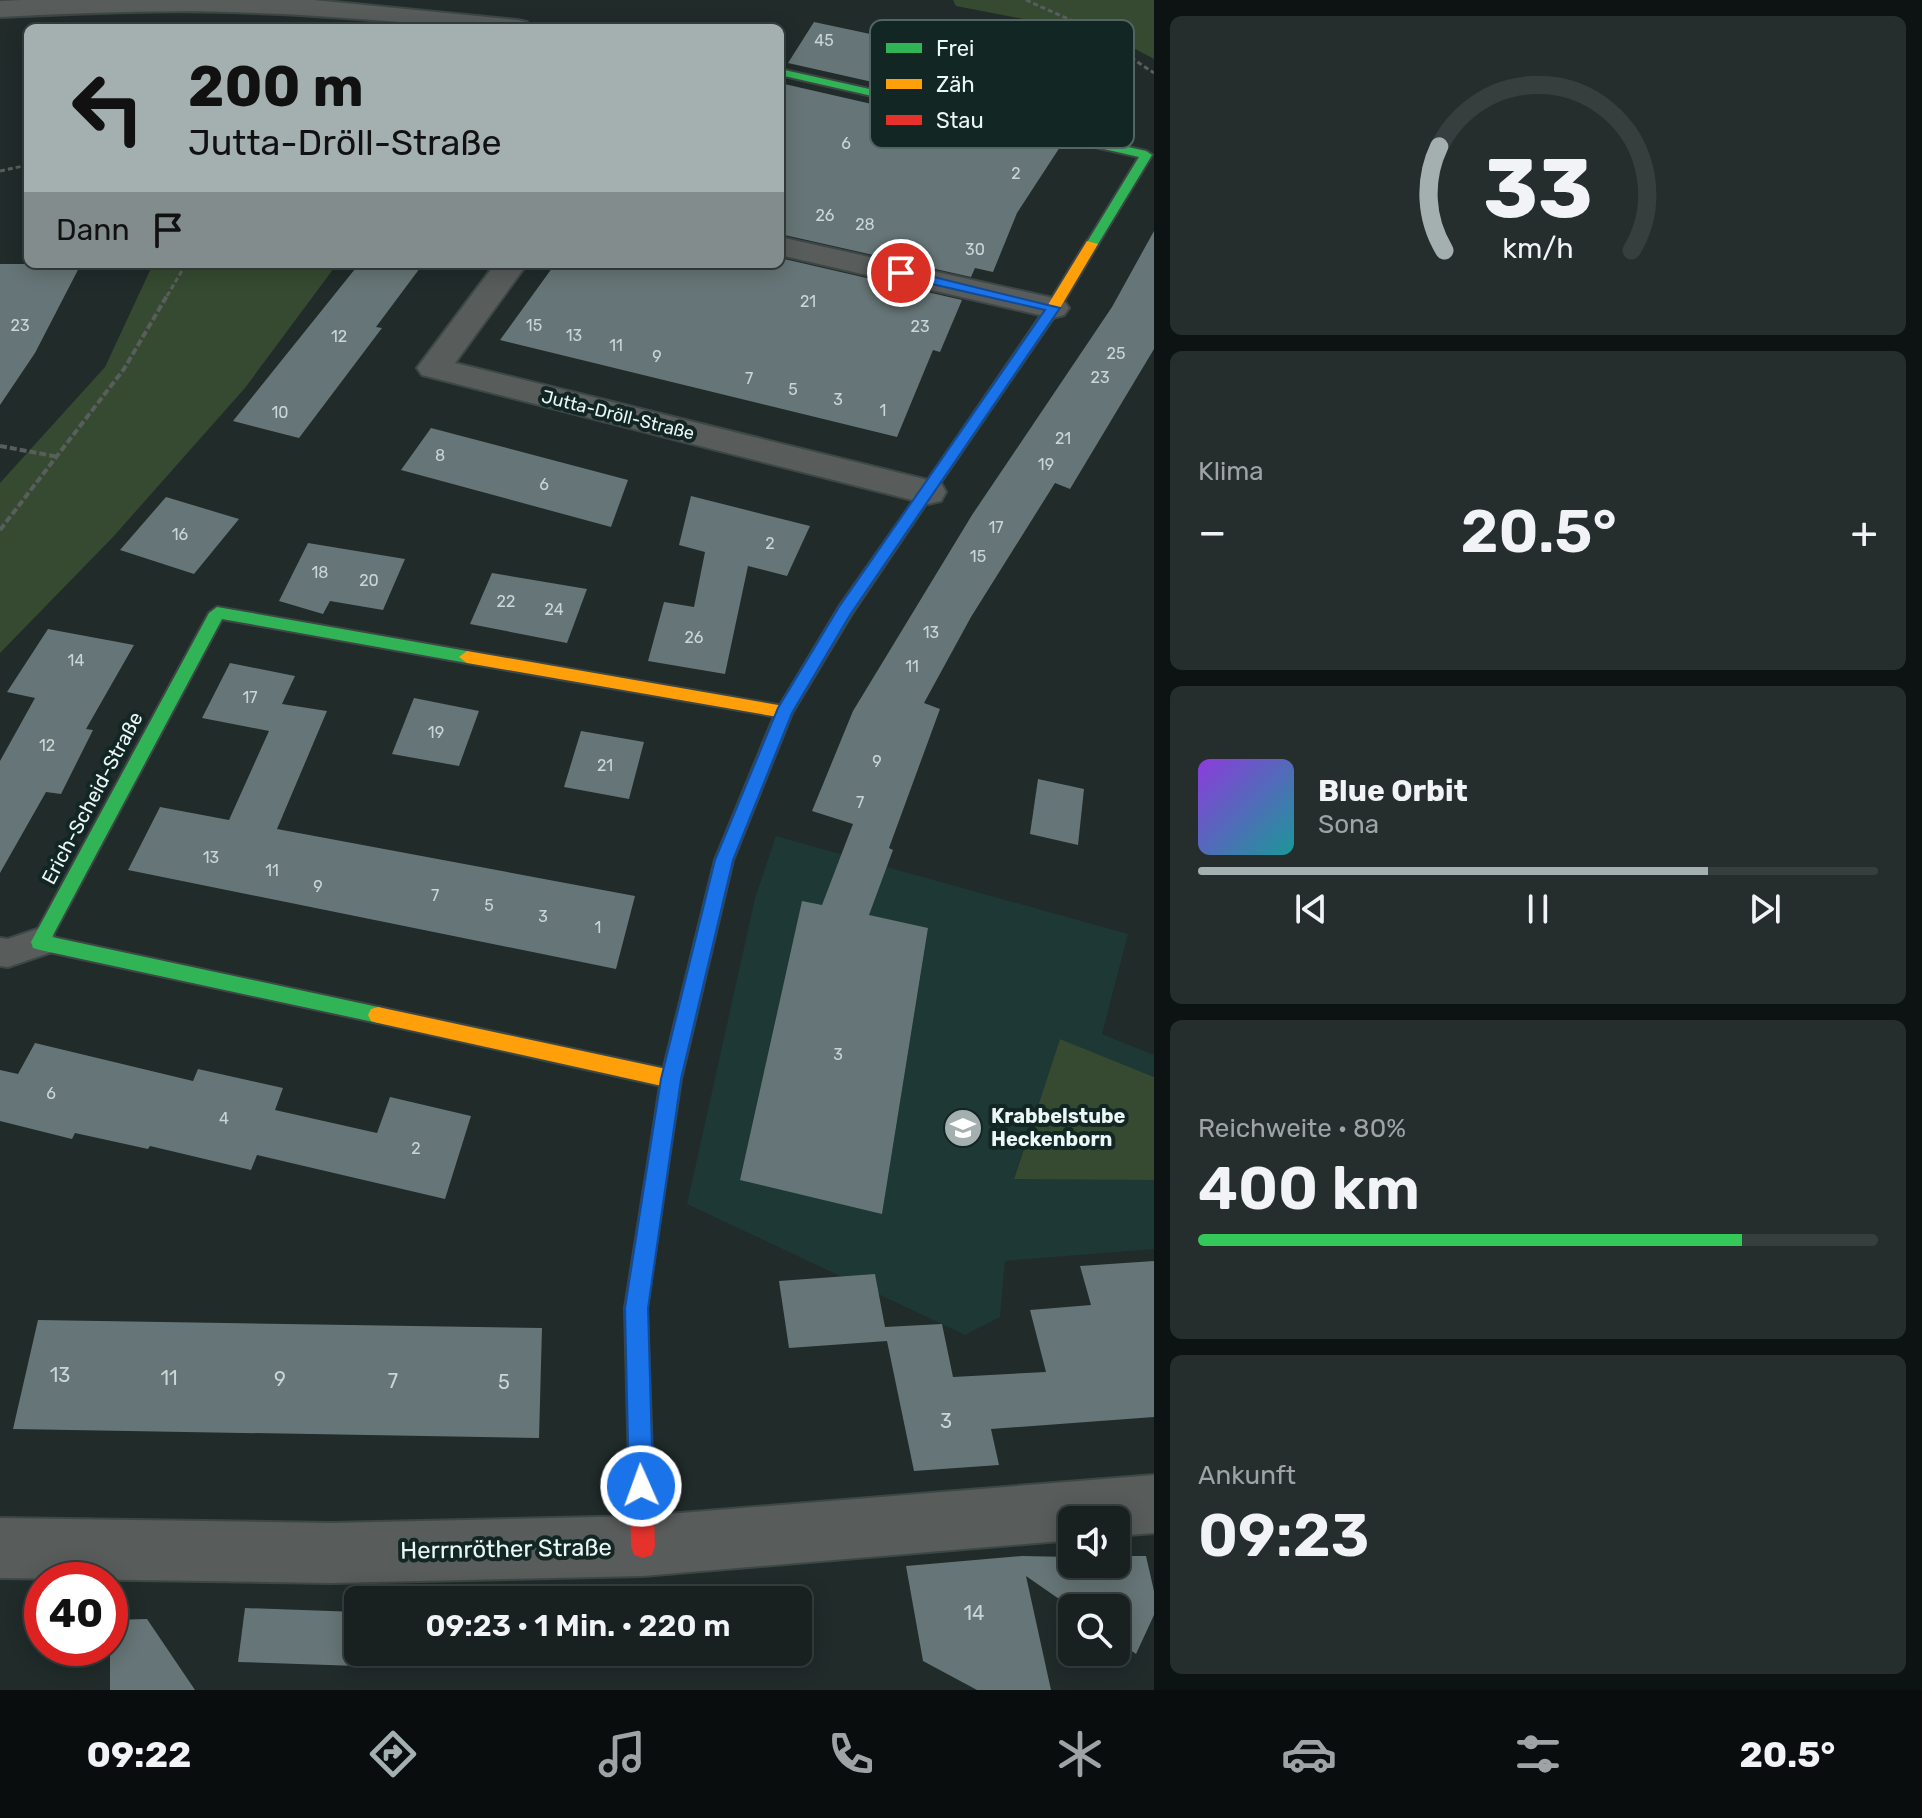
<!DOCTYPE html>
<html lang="de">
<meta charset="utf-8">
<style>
:root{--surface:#182020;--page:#252d2d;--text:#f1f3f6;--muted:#9fa3a5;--line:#363e3e;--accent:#a4b0af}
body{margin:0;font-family:Rubik,sans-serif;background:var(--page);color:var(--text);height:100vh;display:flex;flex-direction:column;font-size:30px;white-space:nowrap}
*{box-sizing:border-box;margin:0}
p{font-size:26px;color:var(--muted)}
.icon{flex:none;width:44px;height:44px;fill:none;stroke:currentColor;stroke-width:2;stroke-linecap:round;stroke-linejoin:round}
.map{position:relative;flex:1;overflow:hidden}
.drawer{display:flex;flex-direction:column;gap:16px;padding:16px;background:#0d1212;width:768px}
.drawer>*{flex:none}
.banner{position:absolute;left:24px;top:24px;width:760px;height:244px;border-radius:12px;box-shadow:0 4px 20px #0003,0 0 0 2px var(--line);background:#a4b0af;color:#111;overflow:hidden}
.fabs{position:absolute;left:1058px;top:1506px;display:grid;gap:16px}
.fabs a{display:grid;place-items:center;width:72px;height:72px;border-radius:12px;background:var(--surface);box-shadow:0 4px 20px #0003,0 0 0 2px var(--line);font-size:40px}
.speed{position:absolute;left:24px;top:1562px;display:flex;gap:16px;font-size:40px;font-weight:700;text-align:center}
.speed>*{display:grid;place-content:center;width:104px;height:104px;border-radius:50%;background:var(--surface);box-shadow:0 4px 20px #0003,0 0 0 2px var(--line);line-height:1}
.speed .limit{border:12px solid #d22;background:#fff;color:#111}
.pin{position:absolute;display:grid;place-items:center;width:68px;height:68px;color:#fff;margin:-34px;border:4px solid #fff;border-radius:50%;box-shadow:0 2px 8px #0007}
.me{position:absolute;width:88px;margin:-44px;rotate:358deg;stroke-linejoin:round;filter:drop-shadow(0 0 6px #0008)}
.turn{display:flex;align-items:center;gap:28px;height:168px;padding:0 32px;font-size:36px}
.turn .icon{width:104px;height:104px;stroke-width:2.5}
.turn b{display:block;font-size:56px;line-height:68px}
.then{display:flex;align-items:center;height:76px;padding:0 32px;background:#0003;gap:16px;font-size:30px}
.big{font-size:60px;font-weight:600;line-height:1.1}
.drawer .tile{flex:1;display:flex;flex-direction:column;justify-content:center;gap:12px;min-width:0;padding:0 28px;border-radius:12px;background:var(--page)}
.drawer .dial{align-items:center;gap:0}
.dial svg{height:208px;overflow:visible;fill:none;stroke:var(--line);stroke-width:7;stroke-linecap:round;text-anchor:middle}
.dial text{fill:var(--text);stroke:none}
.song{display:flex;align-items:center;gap:24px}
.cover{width:96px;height:96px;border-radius:12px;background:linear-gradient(135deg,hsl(270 70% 55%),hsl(180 70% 35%))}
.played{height:8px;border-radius:4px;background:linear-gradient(90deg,var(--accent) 75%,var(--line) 75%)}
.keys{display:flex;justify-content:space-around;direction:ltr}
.heat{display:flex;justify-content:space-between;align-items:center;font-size:44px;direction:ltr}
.charge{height:12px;border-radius:6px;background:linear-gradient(90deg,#34c759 80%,var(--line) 0)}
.trip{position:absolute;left:344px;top:1586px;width:468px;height:80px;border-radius:12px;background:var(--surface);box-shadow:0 4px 20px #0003,0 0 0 2px var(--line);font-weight:600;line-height:80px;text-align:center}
.dock{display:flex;height:128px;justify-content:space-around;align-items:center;background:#0a0d0d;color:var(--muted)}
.dock .icon{width:56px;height:56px}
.dock .selected{color:var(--accent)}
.dock b{font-size:36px;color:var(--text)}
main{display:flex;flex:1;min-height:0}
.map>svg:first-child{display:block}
.built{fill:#1d3835;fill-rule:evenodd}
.green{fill:#354a31}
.building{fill:#667577}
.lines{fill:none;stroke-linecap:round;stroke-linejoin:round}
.lane-casing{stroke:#3d4746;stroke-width:4}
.street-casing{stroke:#3d4746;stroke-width:4}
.fast-casing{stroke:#3d4746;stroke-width:4}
.slow-casing{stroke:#3d4746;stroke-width:4}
.jam-casing{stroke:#3d4746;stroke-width:4}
.path-far1{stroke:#595e5d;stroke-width:3;stroke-dasharray:5 3;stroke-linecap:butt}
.path{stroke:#595e5d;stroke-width:4;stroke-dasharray:7 3;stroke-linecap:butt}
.lane{fill:#585c5b;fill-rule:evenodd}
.street{fill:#585c5b;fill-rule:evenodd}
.fast{fill:#30b455;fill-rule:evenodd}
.slow{fill:#ff9f0a;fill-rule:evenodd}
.jam{fill:#e5322d;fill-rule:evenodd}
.route{fill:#1a73e8;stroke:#114b97;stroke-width:2}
.labels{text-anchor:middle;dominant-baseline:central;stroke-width:8;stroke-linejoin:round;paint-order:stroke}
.number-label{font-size:16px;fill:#cad6d6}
.far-street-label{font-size:18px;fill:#ebf7f6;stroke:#122623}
.street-label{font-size:20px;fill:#ebf7f6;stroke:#122623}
.poi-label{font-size:20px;font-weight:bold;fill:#ebf7f6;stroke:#122623;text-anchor:start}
.near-number-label{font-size:20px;fill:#cad6d6}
.near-street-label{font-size:24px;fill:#ebf7f6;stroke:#122623}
.key{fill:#122623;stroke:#536562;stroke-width:2}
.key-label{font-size:22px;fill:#ebf7f6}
</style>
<main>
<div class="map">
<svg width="1154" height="1690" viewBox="0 0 1154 1690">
<rect width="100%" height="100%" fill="#202b2a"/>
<!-- built -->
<path class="built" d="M776,836L1128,934L1102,1034L1154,1055V1077L1060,1039L1014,1178L1154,1180V1249L1005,1261L1000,1317L965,1335L687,1204L755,898ZM802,901L928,929L882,1214Z"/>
<!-- green -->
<g class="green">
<path d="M953,0H1154V59L1111,36L956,6Z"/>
<path d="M153,264H337L245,388L113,537L0,653V483L105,367Z"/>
<path d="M1060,1039L1154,1077V1180L1014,1179Z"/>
</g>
<!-- building -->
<g class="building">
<path d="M814,22L1077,78L1075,80L1100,86L1073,127L788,63Z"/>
<path d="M780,83L1060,147L1017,213L993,272L975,268L971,277L780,234Z"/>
<path d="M1154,231V349L1070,489L1055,483L971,617L924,703L940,709L889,848L893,850L869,915L928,928L882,1214L740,1180L802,901L822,905L853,824L812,811L853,711L972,515L1112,307Z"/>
<path d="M780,258L962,300L940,352L933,350L897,437L500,340L555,264H780Z"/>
<path d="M0,264H81L35,353L0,405Z"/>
<path d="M359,264H423L376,327L382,328L299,438L233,421Z"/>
<path d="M431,428L628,480L611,527L401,470Z"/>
<path d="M691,496L810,526L787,576L748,566L725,674L648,661L664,602L694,607L705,552L679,545Z"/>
<path d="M166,497L239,519L194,574L120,550Z"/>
<path d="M308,543L405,559L383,610L330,601L323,614L279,601Z"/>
<path d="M492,573L587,589L567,643L470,624Z"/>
<path d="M48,629L134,645L86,729L93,730L61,794L46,792L0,873V761L35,698L7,692Z"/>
<path d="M230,663L295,676L282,704L327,711L277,829L635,896L616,969L128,870L160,807L229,820L269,731L202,718Z"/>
<path d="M414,698L479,711L459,766L392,754Z"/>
<path d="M581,731L644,742L629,799L564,787Z"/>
<path d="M1038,779L1084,789L1078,845L1030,834Z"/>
<path d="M35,1043L193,1081L198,1069L283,1088L275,1110L377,1133L390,1097L471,1116L445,1199L257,1155L251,1170L150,1146L148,1149L75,1133L72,1139L0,1121V1070L18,1074Z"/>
<path d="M1154,1261V1417L991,1429L999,1465L914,1471L887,1341L789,1348L779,1281L875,1274L885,1327L942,1324L953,1377L1046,1372L1030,1310L1091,1305L1080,1266Z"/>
<path d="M38,1320L542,1328L539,1438L13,1429Z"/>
<path d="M1022,1556L1072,1557V1564H1116V1556H1146L1154,1591V1615L1136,1654L1116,1640V1608H1072L1026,1576L1051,1690H977L923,1661L906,1566Z"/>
<path d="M245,1608L358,1612V1666L238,1662Z"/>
<path d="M147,1619L195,1690H110V1620Z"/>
</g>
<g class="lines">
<defs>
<path id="lane" d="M40,928L52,932L57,942L52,952L8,967L0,966V938L8,939Z"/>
<g id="street">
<path d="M21,0H314L518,20L527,22L531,28C438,28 349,16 257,13C171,9 86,13 0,17V1Z"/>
<path d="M780,237L1053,298L1064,301L1069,308L1064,315L1053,318L780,255Z"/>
<path d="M495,264H527L455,363L928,480L941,483L946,492L941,501L928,504L422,375L417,368Z"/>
<path d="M1154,1475V1533L1116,1536V1520H1072V1540L643,1576L331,1583L0,1578V1518L331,1523L643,1516Z"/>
</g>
<g id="fast">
<path d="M780,69L1146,151L1152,155L1098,244L1092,248L1086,244L1139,157L780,75Z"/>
<path d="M931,481L938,486L851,615L792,713L733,860L681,1079L672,1138L669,1145L662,1147L655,1145L652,1138L661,1079L715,860L776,712L839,607L926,483Z"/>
<path d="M217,607L467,651L475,657L467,663L222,619L52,937L378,1007L385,1009L388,1015L385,1021L378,1023L40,950L33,948L31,942L209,613Z"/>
</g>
<g id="slow">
<path d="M1087,241L1098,244L1060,308L936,489H926V483L1046,308Z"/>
<path d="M467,651L784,706L792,712L784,718L467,663L459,657Z"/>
<path d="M378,1007L671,1070L678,1073L681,1079L678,1085L671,1088L378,1023L371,1021L368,1015L371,1009Z"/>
</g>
<path id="jam" d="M662,1129L669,1131L672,1138L647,1308L655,1546L652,1555L643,1558L634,1555L631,1546L625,1308L652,1138L655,1131Z"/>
</defs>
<!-- lane casing -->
<use href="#lane" class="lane-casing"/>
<!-- street casing -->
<use href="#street" class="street-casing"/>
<!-- fast casing -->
<use href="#fast" class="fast-casing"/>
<!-- slow casing -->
<use href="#slow" class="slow-casing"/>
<!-- jam casing -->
<use href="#jam" class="jam-casing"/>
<!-- path-far1 -->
<g class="path-far1">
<path d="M1026,0L1082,25L1154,73"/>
<path d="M0,171L28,165"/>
<path d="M167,296L186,264"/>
</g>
<!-- path -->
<g class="path">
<path d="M0,446L59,457"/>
<path d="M0,530L124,369L168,294"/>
</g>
<!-- lane -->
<use href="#lane" class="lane"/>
<!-- street -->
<use href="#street" class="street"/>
<!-- fast -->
<use href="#fast" class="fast"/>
<!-- slow -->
<use href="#slow" class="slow"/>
<!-- jam -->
<use href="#jam" class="jam"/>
</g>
<!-- route -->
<path class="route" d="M901,269L1060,308L850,615L792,713L733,860L681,1079L648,1308L653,1486L650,1495L641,1498L633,1495L629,1486L625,1308L661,1079L715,860L778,708L839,607L1045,310L897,276L895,273Z"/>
<!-- icons -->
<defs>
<symbol id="school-disc" viewBox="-11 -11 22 22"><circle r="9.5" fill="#a4b0af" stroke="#122623"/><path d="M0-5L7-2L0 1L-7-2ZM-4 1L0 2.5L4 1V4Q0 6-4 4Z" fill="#fff"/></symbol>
</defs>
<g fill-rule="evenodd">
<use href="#school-disc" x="941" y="1106" width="44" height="44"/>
</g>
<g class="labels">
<!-- number labels -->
<g class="number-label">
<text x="824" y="40">45</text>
<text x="846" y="143">6</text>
<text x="1016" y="173">2</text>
<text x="825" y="215">26</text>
<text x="865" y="224">28</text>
<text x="975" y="249">30</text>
<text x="808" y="301">21</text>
<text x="20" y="325">23</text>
<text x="534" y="325">15</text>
<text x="920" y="326">23</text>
<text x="574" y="335">13</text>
<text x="339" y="336">12</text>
<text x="616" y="345">11</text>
<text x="1116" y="353">25</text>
<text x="657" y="356">9</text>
<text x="1100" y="377">23</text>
<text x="749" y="378">7</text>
<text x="793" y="389">5</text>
<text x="838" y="399">3</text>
<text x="883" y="410">1</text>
<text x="280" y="412">10</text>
<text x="1063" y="438">21</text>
<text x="440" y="455">8</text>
<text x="1046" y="464">19</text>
<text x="544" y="484">6</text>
<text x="996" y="527">17</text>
<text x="180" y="534">16</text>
<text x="770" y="543">2</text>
<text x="978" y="556">15</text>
<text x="320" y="572">18</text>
<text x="369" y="580">20</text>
<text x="506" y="601">22</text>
<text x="554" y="609">24</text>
<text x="931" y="632">13</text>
<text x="694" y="637">26</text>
<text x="76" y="660">14</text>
<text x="912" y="666">11</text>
<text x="250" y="697">17</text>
<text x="436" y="732">19</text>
<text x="47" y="745">12</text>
<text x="877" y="761">9</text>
<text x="605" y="765">21</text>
<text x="860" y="802">7</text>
<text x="211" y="857">13</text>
<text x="272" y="870">11</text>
<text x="318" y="886">9</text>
<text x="435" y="895">7</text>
<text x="489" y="905">5</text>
<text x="543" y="916">3</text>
<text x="598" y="927">1</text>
<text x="838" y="1054">3</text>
<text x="51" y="1093">6</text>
<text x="224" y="1118">4</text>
<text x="416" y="1148">2</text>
</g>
<!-- far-street labels -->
<g class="far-street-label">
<text transform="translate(618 415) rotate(14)">Jutta-Dröll-Straße</text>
</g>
<!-- street labels -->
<g class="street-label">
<text transform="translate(92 798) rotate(-62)">Erich-Scheid-Straße</text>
</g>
<!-- poi labels -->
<g class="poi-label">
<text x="991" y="1116">Krabbelstube<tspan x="991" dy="23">Heckenborn</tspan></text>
</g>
<!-- near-number labels -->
<g class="near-number-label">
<text x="60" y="1375">13</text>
<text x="169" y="1378">11</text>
<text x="280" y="1379">9</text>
<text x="393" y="1381">7</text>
<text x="504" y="1382">5</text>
<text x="946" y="1421">3</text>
<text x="974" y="1613">14</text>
</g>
<!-- near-street labels -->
<g class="near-street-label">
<text transform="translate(506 1549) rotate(-1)">Herrnröther Straße</text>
</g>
</g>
<!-- legend -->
<rect x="870" y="20" width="264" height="128" rx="12" class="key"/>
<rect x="886" y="43" width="36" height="10" fill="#30b455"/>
<rect x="886" y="79" width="36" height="10" fill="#ff9f0a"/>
<rect x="886" y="115" width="36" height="10" fill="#e5322d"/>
<g class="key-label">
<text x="936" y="56">Frei</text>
<text x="936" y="92">Zäh</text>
<text x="936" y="128">Stau</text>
</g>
</svg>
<div class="fabs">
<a><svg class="icon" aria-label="sound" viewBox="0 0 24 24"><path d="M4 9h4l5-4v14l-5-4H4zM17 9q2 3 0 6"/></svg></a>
<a><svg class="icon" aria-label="search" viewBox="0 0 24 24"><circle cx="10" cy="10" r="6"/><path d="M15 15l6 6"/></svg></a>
</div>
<div class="speed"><div class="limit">40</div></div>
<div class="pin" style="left:901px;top:273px;background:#d93025"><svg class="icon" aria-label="arrive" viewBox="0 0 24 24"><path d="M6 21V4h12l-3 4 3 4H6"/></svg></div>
<svg class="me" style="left:641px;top:1486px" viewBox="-20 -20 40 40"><circle r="17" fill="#1a73e8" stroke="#fff" stroke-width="3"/><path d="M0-11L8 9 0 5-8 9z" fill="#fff"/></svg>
<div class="trip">09:23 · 1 Min. · 220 m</div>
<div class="banner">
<div class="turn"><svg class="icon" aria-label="left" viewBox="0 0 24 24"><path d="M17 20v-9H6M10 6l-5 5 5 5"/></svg><div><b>200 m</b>Jutta-Dröll-Straße</div></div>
<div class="then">Dann<svg class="icon" aria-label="arrive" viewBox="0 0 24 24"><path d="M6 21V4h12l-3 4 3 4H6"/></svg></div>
</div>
</div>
<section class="drawer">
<div class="tile dial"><svg viewBox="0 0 100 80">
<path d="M14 69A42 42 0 1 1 86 69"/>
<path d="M14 69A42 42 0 0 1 12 29" stroke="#a4b0af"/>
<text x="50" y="56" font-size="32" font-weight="700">33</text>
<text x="50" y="72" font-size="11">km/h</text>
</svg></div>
<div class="tile"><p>Klima</p>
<div class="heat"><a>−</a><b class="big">20.5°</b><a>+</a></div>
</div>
<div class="tile">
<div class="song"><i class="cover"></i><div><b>Blue Orbit</b><p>Sona</p></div></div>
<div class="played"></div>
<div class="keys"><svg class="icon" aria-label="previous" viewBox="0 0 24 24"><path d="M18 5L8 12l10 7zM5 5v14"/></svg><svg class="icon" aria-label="pause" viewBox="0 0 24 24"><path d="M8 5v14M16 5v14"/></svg><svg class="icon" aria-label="next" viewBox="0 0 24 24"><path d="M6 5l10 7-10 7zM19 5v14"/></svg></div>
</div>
<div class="tile"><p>Reichweite · 80%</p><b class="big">400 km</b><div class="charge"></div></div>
<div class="tile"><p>Ankunft</p><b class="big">09:23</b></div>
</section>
</main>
<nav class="dock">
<b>09:22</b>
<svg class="icon selected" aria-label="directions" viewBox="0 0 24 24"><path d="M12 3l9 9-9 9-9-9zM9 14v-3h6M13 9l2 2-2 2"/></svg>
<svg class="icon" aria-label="music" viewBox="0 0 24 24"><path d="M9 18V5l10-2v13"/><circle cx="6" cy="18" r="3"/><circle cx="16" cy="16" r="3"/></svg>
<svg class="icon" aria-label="phone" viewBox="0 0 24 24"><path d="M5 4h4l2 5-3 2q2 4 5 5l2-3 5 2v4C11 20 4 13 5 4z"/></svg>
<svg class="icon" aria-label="climate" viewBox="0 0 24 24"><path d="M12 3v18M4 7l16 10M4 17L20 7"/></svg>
<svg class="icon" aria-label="car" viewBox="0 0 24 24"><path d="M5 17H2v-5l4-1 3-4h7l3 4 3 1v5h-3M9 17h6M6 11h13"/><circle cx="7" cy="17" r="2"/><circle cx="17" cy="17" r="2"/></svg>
<svg class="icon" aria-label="filters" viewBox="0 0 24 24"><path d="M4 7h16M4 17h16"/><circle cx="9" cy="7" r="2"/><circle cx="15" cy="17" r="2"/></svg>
<b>20.5°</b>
</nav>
